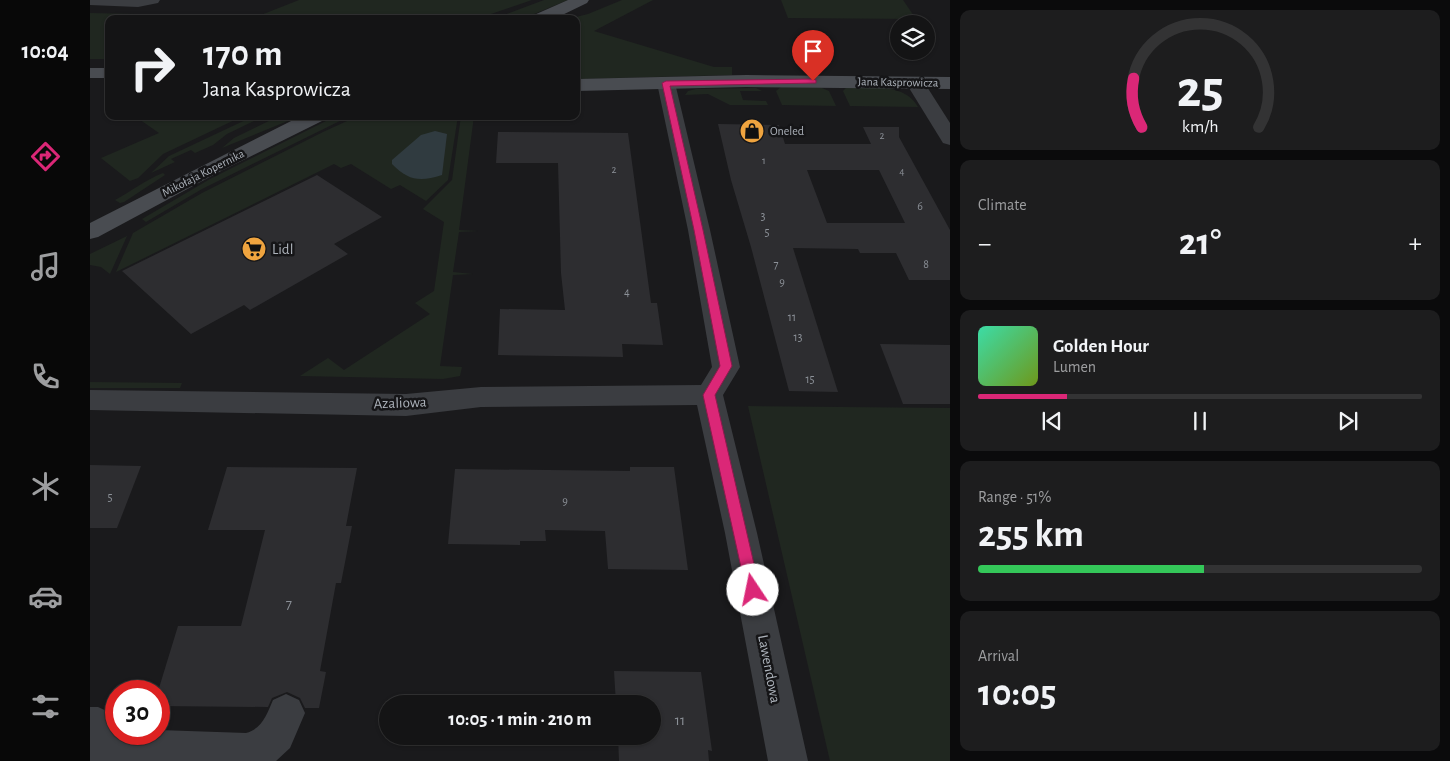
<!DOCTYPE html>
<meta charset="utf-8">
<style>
:root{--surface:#141415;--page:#1d1d1e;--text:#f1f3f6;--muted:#9d9ea0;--line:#333334;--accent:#db2777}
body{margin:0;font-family:"Alegreya Sans",sans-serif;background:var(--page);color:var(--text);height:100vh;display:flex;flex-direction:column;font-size:19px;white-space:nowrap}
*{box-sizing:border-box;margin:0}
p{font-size:16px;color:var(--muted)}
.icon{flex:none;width:28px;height:28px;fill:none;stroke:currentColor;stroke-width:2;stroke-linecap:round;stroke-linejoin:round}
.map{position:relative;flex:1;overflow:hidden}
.details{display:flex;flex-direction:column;gap:10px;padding:10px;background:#0b0b0c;width:500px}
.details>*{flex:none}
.top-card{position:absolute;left:15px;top:15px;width:475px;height:105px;border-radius:10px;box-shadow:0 1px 4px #0004,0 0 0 1px var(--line);background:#141415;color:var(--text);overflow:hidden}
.buttons{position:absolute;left:800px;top:15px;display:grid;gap:10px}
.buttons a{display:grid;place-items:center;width:45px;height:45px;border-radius:50%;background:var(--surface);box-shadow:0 1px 4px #0004,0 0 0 1px var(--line);font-size:25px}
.speed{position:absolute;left:15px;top:680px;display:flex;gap:10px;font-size:25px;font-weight:700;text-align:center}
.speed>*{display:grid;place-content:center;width:65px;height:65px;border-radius:50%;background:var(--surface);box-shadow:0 1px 4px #0004,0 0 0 1px var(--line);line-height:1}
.speed .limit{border:8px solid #d22;background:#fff;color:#111}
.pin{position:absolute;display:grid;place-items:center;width:42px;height:42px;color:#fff;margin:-51px -21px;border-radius:50% 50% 50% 0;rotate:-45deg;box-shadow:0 0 5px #0007}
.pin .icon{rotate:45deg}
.me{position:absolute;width:55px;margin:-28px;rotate:349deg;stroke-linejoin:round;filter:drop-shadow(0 0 4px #0008)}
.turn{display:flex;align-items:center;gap:18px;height:105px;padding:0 15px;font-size:22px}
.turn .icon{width:65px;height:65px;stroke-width:2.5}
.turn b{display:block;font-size:35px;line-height:42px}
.big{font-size:38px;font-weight:600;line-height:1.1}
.details .tile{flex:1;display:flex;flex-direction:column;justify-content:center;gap:8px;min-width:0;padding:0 18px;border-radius:10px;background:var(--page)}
.details .dial{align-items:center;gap:0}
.dial svg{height:130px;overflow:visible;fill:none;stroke:var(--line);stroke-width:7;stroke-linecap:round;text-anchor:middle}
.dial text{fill:var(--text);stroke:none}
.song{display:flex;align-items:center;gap:15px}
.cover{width:60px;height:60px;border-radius:8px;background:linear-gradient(135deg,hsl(160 70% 55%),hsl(80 70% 35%))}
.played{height:5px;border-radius:2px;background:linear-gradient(90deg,var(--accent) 20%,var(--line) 20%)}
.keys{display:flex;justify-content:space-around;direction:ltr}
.heat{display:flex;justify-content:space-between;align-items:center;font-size:28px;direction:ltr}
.charge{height:8px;border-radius:4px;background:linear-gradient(90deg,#34c759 51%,var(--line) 0)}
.trip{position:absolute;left:289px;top:695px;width:282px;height:50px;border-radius:25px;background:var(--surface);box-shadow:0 1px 4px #0004,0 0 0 1px var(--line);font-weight:600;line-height:50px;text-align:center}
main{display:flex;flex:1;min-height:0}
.tab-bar{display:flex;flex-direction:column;width:90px;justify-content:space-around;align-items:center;background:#080808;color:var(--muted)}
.tab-bar .icon{width:35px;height:35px}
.tab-bar .on{color:var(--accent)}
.tab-bar b{font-size:22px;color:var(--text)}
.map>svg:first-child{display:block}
.green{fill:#202720}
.water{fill:#303b40}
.building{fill:#2d2d30;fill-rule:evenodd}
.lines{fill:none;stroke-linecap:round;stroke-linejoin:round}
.street{fill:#3b3d41;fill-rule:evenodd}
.secondary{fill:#494c51;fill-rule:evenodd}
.route{fill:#db2777;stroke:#8e194d}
.labels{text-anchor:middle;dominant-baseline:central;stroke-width:5;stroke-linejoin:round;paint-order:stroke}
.far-number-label{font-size:11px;fill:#8c9198}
.far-street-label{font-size:12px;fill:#adb3bb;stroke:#151517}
.far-poi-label{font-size:12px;fill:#adb3bb;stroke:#151517;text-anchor:start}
.number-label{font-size:12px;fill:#8c9198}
.poi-label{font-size:15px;fill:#adb3bb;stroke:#151517;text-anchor:start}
.street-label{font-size:15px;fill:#adb3bb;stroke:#151517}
.near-number-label{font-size:15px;fill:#8c9198}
</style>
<main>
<nav class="tab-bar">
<b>10:04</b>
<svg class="icon on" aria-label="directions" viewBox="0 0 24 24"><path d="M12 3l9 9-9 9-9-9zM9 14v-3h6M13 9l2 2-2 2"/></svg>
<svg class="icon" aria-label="music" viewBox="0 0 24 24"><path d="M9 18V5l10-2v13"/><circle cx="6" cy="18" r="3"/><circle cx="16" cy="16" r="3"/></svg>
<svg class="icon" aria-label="phone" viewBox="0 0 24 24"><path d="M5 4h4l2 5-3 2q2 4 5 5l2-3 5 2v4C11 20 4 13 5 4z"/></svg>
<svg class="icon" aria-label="climate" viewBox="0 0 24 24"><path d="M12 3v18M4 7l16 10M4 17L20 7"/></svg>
<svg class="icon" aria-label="car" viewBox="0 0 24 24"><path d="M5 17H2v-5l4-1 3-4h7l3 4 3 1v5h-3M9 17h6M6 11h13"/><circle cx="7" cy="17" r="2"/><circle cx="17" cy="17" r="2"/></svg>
<svg class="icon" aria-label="filters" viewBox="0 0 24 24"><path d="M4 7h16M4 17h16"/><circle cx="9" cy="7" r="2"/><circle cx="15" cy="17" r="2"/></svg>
</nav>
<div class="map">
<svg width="860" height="761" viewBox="0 0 860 761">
<rect width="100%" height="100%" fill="#1a1a1c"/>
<!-- green -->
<g class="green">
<path d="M209,0H442L401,14L362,19H161Z"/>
<path d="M454,0H478L432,19H398L414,15Z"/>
<path d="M532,0H563L504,31L624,67H642V75L486,79V19H478L498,14Z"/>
<path d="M691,0H813L826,19L698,18Z"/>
<path d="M0,13L46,14V19H19V59H0Z"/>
<path d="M691,87L732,88L739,91L746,106L692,105L686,91Z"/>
<path d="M666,88L672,91H650L653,100L676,101L678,105H640L618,94L595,95L598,91L606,89Z"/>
<path d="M756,88C780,89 814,82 828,107L760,106L753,91Z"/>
<path d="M49,116H153L73,154L48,178L40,181L11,158L69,133L46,117Z"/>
<path d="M164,116H174L137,134L123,145L105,153L101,150L81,159L85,162L61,173L79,156Z"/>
<path d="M189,116H210L132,148L144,138Z"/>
<path d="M246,116H260L112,189L56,222L52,219L120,179Z"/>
<path d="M268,116H368L358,180L336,201L310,185L301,189L261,164L251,168L244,164L26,272L43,233L112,193L233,132Z"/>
<path d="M371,116H384L369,230L388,231L369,232L363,272L383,274L363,275L350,366L372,367L370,376L353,379L210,376L238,358L254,370L340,314L325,303L344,291L354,222L333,209L362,180Z"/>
<path d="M73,173L75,175L34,202L30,203L25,200C42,191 55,180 73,173Z"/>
<path d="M37,236L20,274L11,267L0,265V254Z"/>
<path d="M0,382L92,383L90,388H0Z"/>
<path d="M658,406L860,408V761H740Z"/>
</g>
<!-- water -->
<path class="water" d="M345,131L357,134L352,175C330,182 319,181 302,164V160L331,135Z"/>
<!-- building -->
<g class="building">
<path d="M628,124L689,125L695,144H781L773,127H809V137L860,230V280H819L806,253H770L768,249L703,248L748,392L699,391L661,247L641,180ZM717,170H789L815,223H737Z"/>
<path d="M408,132L538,133L561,303H567L573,345L532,344L533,357L408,355L410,309L475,310L471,273L468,163H406Z"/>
<path d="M227,175L292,217L244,244L258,254L160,310L154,305L101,334L32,271Z"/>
<path d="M790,344L860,345V404H813Z"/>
<path d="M0,465L51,466L27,528H0Z"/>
<path d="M137,467L267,468L256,526H262L251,583H246L230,671L236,672L229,708H215L210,698L197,692L182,698L178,707L69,706V688L88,626H151L175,530H118Z"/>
<path d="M540,467H584L598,570L518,569L515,531L455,530L456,541H430V545L358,544L365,469L540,471Z"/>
<path d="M524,671L611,672L622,751L618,750L619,761H529L528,736H562V704H526Z"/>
</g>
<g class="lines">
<!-- street -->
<g class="street">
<path d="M0,0H70L68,3L48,7L0,5Z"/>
<path d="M576,77L583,79L585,83L620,230L650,367L633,395L667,533L718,761H678L635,533L607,405L391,407L316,416L0,410V390L316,394L391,387L611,385L622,367L598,230L567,83L569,79Z"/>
<path d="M825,77L832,79L860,123V145L853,143L816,83L818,79Z"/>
<path d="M196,694L209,700L215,713L200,748L186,761H0V707H8L21,713L26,724V734H69V730L156,733C172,729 177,714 183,700Z"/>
</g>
<!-- secondary -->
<g class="secondary">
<path d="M478,0H499L497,3L464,19H442L444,15Z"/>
<rect x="0" y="68" width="19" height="10"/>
<path d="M656,75L860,77V89L656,87L486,91V79Z"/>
<path d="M211,116H237L234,120L129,172L8,237L0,239V223Z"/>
</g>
</g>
<!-- route -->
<path class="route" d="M723,79L726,80V83L580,86L613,230L642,366L625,395L670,590L668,594L663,596L658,594L656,590L613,395L630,366L604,230L572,83L576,81Z"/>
<!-- icons -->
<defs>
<symbol id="shop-disc" viewBox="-11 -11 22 22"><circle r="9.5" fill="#efa43f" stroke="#151517"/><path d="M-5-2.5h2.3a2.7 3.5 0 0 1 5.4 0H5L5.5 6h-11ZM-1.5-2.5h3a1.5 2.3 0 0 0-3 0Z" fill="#111"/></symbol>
<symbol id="supermarket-disc" viewBox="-11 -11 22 22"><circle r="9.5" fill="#efa43f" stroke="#151517"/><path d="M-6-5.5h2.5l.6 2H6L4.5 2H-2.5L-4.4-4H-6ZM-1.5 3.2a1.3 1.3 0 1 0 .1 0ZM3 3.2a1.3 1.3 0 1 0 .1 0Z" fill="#111"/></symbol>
</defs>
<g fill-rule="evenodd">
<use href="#shop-disc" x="648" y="117" width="28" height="28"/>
<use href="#supermarket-disc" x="150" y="235" width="28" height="28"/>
</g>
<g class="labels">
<!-- far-number labels -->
<g class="far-number-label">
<text x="792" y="135">2</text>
<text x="674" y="160">1</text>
<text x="524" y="169">2</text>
<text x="812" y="171">4</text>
</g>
<!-- far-street labels -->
<g class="far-street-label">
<text transform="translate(808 82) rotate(1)">Jana Kasprowicza</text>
<text transform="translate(113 173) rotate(-27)">Mikołaja Kopernika</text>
</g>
<!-- far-poi labels -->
<g class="far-poi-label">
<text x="680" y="131">Oneled</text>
</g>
<!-- number labels -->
<g class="number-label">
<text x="830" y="206">6</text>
<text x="673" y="216">3</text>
<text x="677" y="232">5</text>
<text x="686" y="264">7</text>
<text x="836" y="264">8</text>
<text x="692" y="282">9</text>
<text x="537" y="292">4</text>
<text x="702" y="317">11</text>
<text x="708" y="337">13</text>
<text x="720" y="379">15</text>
<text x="20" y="497">5</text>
<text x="475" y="501">9</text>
</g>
<!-- poi labels -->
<g class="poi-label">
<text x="182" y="249">Lidl</text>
</g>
<!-- street labels -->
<g class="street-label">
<text transform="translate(310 403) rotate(-2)">Azaliowa</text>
<text transform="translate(679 669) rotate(79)">Lawendowa</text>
</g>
<!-- near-number labels -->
<g class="near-number-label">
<text x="199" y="604">7</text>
<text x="590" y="720">11</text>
</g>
</g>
</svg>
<div class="buttons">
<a><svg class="icon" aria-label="layers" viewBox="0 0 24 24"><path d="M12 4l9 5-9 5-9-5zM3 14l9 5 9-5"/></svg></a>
</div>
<div class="speed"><div class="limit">30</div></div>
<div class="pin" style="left:723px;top:81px;background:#d93025"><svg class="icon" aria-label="arrive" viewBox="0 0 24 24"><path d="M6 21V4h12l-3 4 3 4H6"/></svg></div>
<svg class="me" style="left:663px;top:590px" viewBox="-20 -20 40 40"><circle r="19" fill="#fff"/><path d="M0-13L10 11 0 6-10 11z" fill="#db2777"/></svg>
<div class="trip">10:05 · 1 min · 210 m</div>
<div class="top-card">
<div class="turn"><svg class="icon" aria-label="right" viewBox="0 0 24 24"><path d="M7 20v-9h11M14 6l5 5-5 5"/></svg><div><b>170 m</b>Jana Kasprowicza</div></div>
</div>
</div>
<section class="details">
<div class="tile dial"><svg viewBox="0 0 100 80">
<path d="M14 69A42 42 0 1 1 86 69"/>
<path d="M14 69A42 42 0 0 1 9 39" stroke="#db2777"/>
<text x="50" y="56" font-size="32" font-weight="700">25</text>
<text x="50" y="72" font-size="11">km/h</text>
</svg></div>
<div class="tile"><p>Climate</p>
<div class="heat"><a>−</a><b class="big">21°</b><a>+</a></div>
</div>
<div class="tile">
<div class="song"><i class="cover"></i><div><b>Golden Hour</b><p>Lumen</p></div></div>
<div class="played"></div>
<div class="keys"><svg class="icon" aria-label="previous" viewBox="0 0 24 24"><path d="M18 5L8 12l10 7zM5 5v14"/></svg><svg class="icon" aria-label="pause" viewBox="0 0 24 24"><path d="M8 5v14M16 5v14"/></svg><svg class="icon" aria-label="next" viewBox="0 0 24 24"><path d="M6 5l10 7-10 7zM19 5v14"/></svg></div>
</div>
<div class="tile"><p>Range · 51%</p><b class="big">255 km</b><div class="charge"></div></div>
<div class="tile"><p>Arrival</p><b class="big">10:05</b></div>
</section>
</main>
